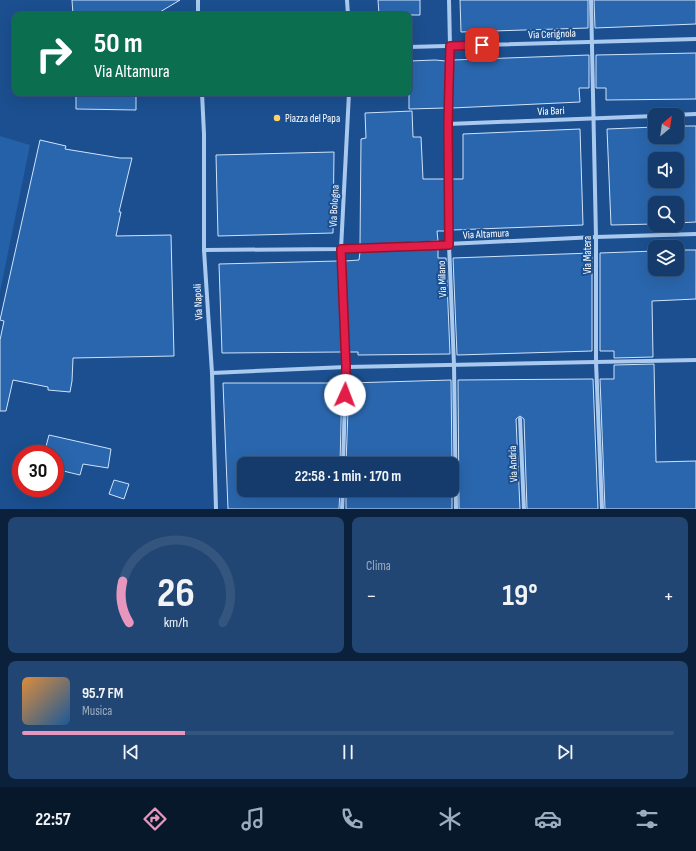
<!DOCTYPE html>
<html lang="it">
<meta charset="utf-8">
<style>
:root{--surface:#143b6b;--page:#214673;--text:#f1f3f6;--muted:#9dadc1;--line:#33557e;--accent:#e797bd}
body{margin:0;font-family:"Sofia Sans Condensed",sans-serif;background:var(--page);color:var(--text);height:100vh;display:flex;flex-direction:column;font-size:15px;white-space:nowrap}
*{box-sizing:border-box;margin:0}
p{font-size:13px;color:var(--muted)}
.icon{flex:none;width:22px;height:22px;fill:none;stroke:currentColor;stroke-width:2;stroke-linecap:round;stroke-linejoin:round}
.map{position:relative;height:509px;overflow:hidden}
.drawer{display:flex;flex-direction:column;gap:8px;padding:8px;background:#0b203b;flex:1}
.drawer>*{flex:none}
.banner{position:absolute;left:12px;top:12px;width:400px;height:84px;border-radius:8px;box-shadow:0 4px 16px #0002,0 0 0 1px var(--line);background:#0b6e4f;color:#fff;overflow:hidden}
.needle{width:26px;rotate:29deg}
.fabs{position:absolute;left:648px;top:108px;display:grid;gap:8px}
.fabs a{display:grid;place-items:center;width:36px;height:36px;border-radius:8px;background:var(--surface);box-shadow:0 4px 16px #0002,0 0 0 1px var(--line);font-size:20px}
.speed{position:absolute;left:12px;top:445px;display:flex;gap:8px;font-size:20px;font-weight:700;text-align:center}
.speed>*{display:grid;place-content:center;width:52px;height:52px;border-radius:50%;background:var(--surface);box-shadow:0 4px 16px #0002,0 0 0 1px var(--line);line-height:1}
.speed .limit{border:6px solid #d22;background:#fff;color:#111}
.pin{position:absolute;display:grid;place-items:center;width:34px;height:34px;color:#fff;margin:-17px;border-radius:8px;box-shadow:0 2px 6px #0006}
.me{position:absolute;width:44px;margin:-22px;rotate:2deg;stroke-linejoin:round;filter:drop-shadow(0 0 3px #0008)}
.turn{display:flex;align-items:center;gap:14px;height:84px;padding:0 16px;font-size:18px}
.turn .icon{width:52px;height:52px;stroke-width:2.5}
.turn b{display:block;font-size:28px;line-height:34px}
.big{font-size:30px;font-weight:700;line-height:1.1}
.drawer .card{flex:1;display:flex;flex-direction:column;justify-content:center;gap:6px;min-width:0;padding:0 14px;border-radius:8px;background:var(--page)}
.drawer .dial{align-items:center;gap:0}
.dial svg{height:104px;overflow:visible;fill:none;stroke:var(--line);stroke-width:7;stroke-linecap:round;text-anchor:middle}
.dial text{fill:var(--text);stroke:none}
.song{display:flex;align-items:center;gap:12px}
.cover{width:48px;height:48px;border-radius:6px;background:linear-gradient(135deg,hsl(30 70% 55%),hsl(210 70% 35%))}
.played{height:4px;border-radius:2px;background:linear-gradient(90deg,var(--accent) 25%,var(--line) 25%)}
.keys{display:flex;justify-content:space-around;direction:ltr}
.heat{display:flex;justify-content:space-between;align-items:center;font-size:22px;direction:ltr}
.drawer .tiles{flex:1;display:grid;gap:8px;grid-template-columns:1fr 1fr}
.card:last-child{grid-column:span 2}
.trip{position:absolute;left:237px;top:457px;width:222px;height:40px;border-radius:8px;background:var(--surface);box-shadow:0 4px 16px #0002,0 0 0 1px var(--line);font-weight:700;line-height:40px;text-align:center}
.tabs{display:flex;height:64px;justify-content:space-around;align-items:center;background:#08182b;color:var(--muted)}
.tabs .icon{width:28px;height:28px}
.tabs .on{color:var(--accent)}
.tabs b{font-size:18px;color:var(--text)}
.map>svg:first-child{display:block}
.green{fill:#2461a8}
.building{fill:#2a66ad;stroke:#cfe3fa;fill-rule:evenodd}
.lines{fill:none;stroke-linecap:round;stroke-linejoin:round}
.minor{stroke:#a9c9ee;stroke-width:4}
.route-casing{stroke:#92132f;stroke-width:10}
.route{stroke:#e11d48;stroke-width:7}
.poi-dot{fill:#ffd166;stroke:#1b4f8f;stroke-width:1.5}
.labels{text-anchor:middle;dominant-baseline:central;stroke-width:4;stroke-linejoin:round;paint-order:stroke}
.street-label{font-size:11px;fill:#fff;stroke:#1b4f8f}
.poi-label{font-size:11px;fill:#fff;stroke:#1b4f8f;text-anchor:start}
</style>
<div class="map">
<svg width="696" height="509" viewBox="0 0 696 509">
<rect width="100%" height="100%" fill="#1b4f8f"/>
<!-- green -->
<path class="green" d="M0,136L30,145L0,292Z"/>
<!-- building -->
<g class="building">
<path d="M72,0H180L155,15H73Z"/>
<path d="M378,0H420V15H379Z"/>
<path d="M460,0H588V28L461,32Z"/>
<path d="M594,0H696V24L595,28Z"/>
<path d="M696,53V99L606,100V88H596V55Z"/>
<path d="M589,55V88H579L580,102L452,108L453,60Z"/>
<path d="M435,60L446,61L445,108L409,109V61Z"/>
<path d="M76,93H136V110L76,109Z"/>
<path d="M412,111L413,137H421L423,179H445V231H437L438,241L360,245L361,139L366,138L365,113Z"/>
<path d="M677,126H696V222L677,223V203H655V224L611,225L607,129L655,127V137H677ZM655,159H677V181H655Z"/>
<path d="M580,129L583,225L452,230V179H463V134Z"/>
<path d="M40,140L66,146L65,149L120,158H132L119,212H121L116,236L171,235L174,356L73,358L72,381L70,392L48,390V387L13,380L6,411H0V340L4,321L0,320Z"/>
<path d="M334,152L333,233L218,236L216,155Z"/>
<path d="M438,248V258H446L450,354L358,355V352H349L345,261L359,260L360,252Z"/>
<path d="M677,250H696V299L652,301L653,357L614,358V351H600V253L655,251V269H677Z"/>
<path d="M592,253V351L457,355L453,258Z"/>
<path d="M338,261L342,352L222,353L219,264Z"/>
<path d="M654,364L656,462L696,461V509H605L600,379H614V365Z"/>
<path d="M593,379L598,509H527L524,419L520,416L516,419L520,509H459L458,380Z"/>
<path d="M451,380L452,464H346L349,383Z"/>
<path d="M223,383H342L340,464H244V490H340L339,509H228Z"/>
<path d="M49,435L111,449L108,468L83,464L80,475L55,469V454H44Z"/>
<path d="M452,473V509H346V490H452Z"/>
<path d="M114,480L129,484L124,499L109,494Z"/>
</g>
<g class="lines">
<!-- minor -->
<g class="minor">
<path d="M198,0V15"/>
<path d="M347,0L348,15"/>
<path d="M449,0L450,46L448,124L449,245L454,365L456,509"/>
<path d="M591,0L596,237V362L602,509"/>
<path d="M409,47L696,39"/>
<path d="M202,93L204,134V250L212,373L216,509"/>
<path d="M673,115L696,114"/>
<path d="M448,124L655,116"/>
<path d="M204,250L341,249L596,237L696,234"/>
<path d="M212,373L346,367L696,360"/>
<path d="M520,419L524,509"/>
<path d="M343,464L346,367L341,249L349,93"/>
<path d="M342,509L343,490"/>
</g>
</g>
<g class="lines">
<defs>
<path id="route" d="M345,395L346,367L341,249L449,245L448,124L450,46L482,45"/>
</defs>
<!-- route casing -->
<use href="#route" class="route-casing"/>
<!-- route -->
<use href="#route" class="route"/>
</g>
<!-- markers -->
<circle class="poi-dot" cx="277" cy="118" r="4"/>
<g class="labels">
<!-- street labels -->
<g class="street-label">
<text transform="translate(552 34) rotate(-2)">Via Cerignola</text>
<text transform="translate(551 111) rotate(-2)">Via Bari</text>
<text transform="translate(334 206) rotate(-87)">Via Bologna</text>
<text transform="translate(486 234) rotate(-3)">Via Altamura</text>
<text transform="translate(587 255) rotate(-90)">Via Matera</text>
<text transform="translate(442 279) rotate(-92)">Via Milano</text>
<text transform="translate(198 302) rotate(-93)">Via Napoli</text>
<text transform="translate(513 464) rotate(-92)">Via Andria</text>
</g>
<!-- poi labels -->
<g class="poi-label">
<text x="285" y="118">Piazza del Papa</text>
</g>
</g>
</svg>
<div class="fabs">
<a><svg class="needle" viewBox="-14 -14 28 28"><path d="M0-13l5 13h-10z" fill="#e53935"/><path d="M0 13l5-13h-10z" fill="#9dadc1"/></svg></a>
<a><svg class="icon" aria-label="sound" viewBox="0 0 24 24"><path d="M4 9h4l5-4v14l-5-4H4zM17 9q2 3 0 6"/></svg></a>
<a><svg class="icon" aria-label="search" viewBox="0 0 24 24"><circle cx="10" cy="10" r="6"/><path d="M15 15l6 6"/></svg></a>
<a><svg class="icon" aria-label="layers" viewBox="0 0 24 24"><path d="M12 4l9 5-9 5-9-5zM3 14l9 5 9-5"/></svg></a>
</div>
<div class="speed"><div class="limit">30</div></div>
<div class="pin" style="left:482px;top:45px;background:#d93025"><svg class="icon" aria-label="arrive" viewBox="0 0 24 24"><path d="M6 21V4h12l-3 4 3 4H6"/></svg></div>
<svg class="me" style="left:345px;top:395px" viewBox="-20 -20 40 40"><circle r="19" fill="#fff"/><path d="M0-13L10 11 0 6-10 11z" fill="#e11d48"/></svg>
<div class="trip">22:58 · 1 min · 170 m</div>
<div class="banner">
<div class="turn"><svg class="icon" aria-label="right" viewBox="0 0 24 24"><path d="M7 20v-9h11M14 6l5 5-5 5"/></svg><div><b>50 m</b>Via Altamura</div></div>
</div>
</div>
<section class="drawer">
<div class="tiles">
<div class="card dial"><svg viewBox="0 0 100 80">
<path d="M14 69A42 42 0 1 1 86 69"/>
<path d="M14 69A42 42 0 0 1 9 37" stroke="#e797bd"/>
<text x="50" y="56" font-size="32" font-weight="700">26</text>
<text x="50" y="72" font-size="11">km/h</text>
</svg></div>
<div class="card"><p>Clima</p>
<div class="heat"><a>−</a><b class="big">19°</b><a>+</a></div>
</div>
<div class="card">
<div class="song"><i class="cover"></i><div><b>95.7 FM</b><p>Musica</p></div></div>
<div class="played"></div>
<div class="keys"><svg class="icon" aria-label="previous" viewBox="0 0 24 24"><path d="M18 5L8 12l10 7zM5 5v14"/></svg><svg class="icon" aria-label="pause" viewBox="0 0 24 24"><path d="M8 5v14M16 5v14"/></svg><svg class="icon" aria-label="next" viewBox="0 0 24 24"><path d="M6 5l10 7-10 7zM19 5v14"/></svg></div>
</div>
</div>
</section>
<nav class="tabs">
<b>22:57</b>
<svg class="icon on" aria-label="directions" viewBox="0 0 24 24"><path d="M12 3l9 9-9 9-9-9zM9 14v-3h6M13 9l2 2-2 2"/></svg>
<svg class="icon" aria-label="music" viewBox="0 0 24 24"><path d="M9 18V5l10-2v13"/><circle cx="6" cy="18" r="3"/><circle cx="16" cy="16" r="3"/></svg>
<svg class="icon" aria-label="phone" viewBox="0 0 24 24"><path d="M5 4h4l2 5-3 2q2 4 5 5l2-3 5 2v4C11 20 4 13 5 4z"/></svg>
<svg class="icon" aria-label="climate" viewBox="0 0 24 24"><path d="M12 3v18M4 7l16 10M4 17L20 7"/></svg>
<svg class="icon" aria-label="car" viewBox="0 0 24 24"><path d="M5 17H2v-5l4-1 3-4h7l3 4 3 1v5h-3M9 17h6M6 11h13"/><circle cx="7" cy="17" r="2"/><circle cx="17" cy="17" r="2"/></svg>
<svg class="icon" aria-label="filters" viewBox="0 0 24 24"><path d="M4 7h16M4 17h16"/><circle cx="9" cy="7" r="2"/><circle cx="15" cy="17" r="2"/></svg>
</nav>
